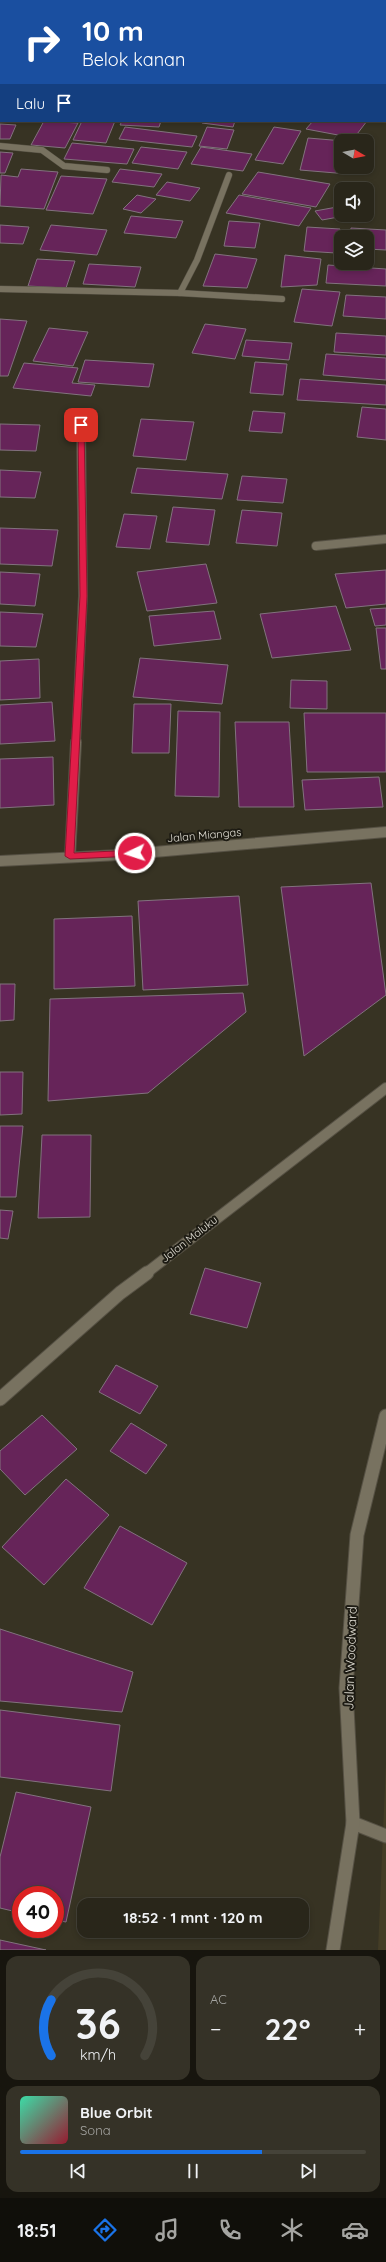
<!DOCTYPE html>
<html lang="id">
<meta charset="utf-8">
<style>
:root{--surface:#29261a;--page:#353227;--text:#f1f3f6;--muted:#a5a5a2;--line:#454339;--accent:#1a73e8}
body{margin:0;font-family:Quicksand,sans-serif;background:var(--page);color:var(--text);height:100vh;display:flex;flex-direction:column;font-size:15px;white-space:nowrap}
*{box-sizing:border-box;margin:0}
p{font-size:13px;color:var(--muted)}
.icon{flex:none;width:22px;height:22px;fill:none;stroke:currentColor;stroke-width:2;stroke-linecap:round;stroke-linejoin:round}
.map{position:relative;height:1950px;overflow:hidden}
.panel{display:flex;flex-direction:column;gap:6px;padding:6px;background:#17150e;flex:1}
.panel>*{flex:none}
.banner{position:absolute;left:0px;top:0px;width:386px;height:122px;box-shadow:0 2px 6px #0003,0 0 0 1px var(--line);background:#1a4fa0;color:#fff;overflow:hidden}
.needle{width:26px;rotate:100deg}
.controls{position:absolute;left:334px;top:134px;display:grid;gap:8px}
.controls a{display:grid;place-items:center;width:40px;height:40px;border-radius:8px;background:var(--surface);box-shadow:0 2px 6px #0003,0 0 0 1px var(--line);font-size:20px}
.speed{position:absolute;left:12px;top:1886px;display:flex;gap:8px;font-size:20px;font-weight:700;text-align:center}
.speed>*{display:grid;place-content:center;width:52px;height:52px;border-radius:50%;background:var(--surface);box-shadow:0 2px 6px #0003,0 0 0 1px var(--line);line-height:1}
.speed .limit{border:6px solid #d22;background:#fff;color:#111}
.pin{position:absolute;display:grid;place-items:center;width:34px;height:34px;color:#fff;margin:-17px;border-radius:8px;box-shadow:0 2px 6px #0006}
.me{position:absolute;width:44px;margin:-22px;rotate:266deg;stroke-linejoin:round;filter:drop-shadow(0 0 3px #0008)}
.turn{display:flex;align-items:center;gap:14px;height:84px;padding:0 16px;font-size:18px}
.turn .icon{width:52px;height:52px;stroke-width:2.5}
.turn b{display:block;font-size:28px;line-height:34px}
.then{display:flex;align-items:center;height:38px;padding:0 16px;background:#0003;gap:8px;font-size:15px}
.big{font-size:30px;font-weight:800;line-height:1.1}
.panel .tile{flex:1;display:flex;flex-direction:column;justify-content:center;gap:6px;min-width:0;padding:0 14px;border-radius:12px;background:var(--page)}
.panel .dial{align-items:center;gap:0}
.dial svg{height:104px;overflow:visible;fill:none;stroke:var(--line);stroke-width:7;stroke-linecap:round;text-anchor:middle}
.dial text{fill:var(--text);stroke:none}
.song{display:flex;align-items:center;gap:12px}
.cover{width:48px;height:48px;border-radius:6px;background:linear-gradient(135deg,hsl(160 70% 55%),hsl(350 70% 35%))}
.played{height:4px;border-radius:2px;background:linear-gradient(90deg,var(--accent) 70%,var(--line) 70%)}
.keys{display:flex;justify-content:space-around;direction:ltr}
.heat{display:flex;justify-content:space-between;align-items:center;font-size:22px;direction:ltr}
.panel .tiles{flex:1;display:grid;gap:6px;grid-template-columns:1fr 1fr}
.tile:last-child{grid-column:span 2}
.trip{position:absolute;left:77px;top:1898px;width:232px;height:40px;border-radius:12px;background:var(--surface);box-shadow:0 2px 6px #0003,0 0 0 1px var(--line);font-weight:800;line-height:40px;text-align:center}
.tabs{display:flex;height:64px;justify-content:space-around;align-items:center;background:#100f0a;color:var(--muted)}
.tabs .icon{width:28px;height:28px}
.tabs .selected{color:var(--accent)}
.tabs b{font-size:18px;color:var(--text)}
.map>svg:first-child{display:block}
.built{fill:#443d26}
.building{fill:#662459;stroke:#82727e}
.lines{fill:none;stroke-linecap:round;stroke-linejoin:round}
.lane-casing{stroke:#565144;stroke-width:15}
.street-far3-casing{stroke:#565144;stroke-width:7}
.street-far2-casing{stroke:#565144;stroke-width:10}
.street-far1-casing{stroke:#565144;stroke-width:12}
.street-casing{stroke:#565144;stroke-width:15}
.secondary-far1-casing{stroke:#565144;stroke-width:12}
.secondary-casing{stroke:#565144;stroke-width:15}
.lane{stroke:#787260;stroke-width:13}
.street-far3{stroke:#787260;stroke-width:6}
.street-far2{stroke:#787260;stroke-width:8}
.street-far1{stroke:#787260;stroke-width:10}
.street{stroke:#787260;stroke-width:13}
.secondary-far1{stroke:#787260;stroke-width:10}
.secondary{stroke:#787260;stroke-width:13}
.route{fill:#e11d48;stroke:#92132f}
.labels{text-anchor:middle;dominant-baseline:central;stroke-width:4;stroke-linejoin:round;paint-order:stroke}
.street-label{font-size:11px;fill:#e2dfd5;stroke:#1d1b13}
.near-street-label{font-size:13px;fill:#e2dfd5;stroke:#1d1b13}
</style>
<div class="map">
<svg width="386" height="1950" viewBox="0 0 386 1950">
<rect width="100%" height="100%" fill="#373323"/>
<!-- built -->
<path class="built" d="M386,1762V1950H378Z"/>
<!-- building -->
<g class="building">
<path d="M233,0H320L233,1Z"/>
<path d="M44,121L78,123L65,148L31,145Z"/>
<path d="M82,121H115L106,143L73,140Z"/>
<path d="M122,121H161L159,127L120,125Z"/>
<path d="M203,121H235L233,127L202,123Z"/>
<path d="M313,121H367L354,138L306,129Z"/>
<path d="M0,124L16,125L10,139H0Z"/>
<path d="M125,127L197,136L192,147L119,139Z"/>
<path d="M207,127L234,130L227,149L199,146Z"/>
<path d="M274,127L301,131L283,164L255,160Z"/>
<path d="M308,138L344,141H341V167H350L348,174L300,170Z"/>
<path d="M72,143L134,149L127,164L64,159Z"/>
<path d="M141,147L187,152L178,169L132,163Z"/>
<path d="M201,147L252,154L243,171L191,164Z"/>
<path d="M0,152L13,153L5,173H0Z"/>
<path d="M21,169L58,172L44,209L0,206L1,175L18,177Z"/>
<path d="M120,169L162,174L154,187L112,182Z"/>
<path d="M258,172L330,184L316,207L242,194Z"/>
<path d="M61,176L107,179L93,214L46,210Z"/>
<path d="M167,182L200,188L190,201L156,195Z"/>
<path d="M137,195L156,199L141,213L123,209Z"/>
<path d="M239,195L311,208L299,226L226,213Z"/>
<path d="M337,207L344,216L322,220L315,211Z"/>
<path d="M131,216L183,221L176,238L124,233Z"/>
<path d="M229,221L260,223L255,248L224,246Z"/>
<path d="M0,225L29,227L23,244L0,243Z"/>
<path d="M51,225L107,230L97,255L40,250Z"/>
<path d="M307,227L340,229L336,253L304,251Z"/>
<path d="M351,228L386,230V250L367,249V237H350Z"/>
<path d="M215,254L257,259L247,288L203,286Z"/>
<path d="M285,255L321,259L317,285L281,287Z"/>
<path d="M37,259L75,261L66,288L28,286Z"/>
<path d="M89,264L141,267L135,287L83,284Z"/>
<path d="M328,265L386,269V286L326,283Z"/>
<path d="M302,289L340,292L332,326L294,322Z"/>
<path d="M346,295L386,297V319L343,316Z"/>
<path d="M0,319L27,321L8,376H0Z"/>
<path d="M205,324L246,329L235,359L192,353Z"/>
<path d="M49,328L88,332L73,366L33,361Z"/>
<path d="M336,333L386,336V355L334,352Z"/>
<path d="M246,340L292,343L289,360L242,356Z"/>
<path d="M326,354L386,358V380L323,375Z"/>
<path d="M85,360L154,364L149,387L78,382Z"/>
<path d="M255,362L287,364L283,395L250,393Z"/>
<path d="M24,363L78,368L72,383L95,385L91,396L13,388Z"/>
<path d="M300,379L386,385V405L297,400Z"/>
<path d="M362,407L386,409V440L357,437Z"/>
<path d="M253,411L285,413L282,433L249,431Z"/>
<path d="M141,419L194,422L186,460L133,456Z"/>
<path d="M0,424L40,425L36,451L0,450Z"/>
<path d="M137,468L228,474L222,499L131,493Z"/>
<path d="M0,470L41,472L35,498L0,497Z"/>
<path d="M242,476L287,479L283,503L237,500Z"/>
<path d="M173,507L215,510L209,545L166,542Z"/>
<path d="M242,510L282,513L277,546L236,543Z"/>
<path d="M124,514L157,516L150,549L116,547Z"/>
<path d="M0,528L58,530L52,566L0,564Z"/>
<path d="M206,564L217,603L147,611L137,572Z"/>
<path d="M386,570V604L346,608L335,574Z"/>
<path d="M0,572L40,574L35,606L0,604Z"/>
<path d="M336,606L351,650L272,658L260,614Z"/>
<path d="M386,608V625L375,626L370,609Z"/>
<path d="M214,611L221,639L154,646L149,616Z"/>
<path d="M0,612L43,614L36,647L0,646Z"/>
<path d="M376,628H386V669H381Z"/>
<path d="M140,658L228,665L222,704L133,697Z"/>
<path d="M39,659L40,698L0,700V661Z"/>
<path d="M291,680L327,681V709L290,708Z"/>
<path d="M52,702L55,741L0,744V705Z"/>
<path d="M134,704H171L169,753H132Z"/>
<path d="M178,711L220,712L219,797L175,796Z"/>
<path d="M304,713H386V772H307Z"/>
<path d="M235,722H289L294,807H239Z"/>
<path d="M53,757L54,805L0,808V759Z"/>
<path d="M379,777L383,807L305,810L302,780Z"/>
<path d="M371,883L386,995L304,1056L281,887Z"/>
<path d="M239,896L248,985L143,990L138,901Z"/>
<path d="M132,916L135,986L54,989V919Z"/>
<path d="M0,984H15L14,1020L0,1021Z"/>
<path d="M243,993L246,1012L148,1093L48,1101L50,999Z"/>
<path d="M0,1072H23L22,1114L0,1115Z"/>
<path d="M0,1126H23L16,1197H0Z"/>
<path d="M42,1135H91L90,1217L38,1218Z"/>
<path d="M0,1210L13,1211L8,1239L0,1238Z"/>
<path d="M205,1268L261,1283L247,1328L190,1314Z"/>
<path d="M116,1365L158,1386L140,1414L99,1392Z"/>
<path d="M42,1415L77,1449L25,1495L0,1469V1451Z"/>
<path d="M131,1423L167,1445L146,1474L110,1451Z"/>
<path d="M66,1479L109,1515L44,1585L2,1547Z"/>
<path d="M120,1526L187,1563L152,1625L84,1588Z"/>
<path d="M0,1629L133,1672L122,1712L0,1701Z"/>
<path d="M0,1710L120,1725L111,1791L0,1777Z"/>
<path d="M16,1792L91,1807L66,1922L55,1920V1895H21V1913L0,1908V1857Z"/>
<path d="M0,1940L46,1950H0Z"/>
</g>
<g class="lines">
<defs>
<path id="lane" d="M353,1823L386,1836"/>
<g id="street-far3">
<path d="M0,146L42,150L64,166L107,170"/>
<path d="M0,289L180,293L197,260L229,175"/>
<path d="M180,293L282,299"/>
</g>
<g id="street-far2">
<path d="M316,546L386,539"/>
<path d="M76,743L83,596L81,425"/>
</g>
<path id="street-far1" d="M70,856L76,742"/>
<path id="street" d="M333,1950L353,1823L346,1688L357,1535L386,1416"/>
<g id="secondary-far1">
<path d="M0,861L119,855L386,832"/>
<path d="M145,1274L386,1088"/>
</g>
<path id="secondary" d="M0,1399L120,1293L147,1273"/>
</defs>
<!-- lane casing -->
<use href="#lane" class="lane-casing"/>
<!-- street-far3 casing -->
<use href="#street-far3" class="street-far3-casing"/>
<!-- street-far2 casing -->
<use href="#street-far2" class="street-far2-casing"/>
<!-- street-far1 casing -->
<use href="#street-far1" class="street-far1-casing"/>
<!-- street casing -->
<use href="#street" class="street-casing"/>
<!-- secondary-far1 casing -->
<use href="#secondary-far1" class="secondary-far1-casing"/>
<!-- secondary casing -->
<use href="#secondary" class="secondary-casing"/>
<!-- lane -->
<use href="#lane" class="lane"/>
<!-- street-far3 -->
<use href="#street-far3" class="street-far3"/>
<!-- street-far2 -->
<use href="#street-far2" class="street-far2"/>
<!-- street-far1 -->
<use href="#street-far1" class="street-far1"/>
<!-- street -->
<use href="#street" class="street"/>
<!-- secondary-far1 -->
<use href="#secondary-far1" class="secondary-far1"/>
<!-- secondary -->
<use href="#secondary" class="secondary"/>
</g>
<!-- route -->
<path class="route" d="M78,424L84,425L87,596L74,853L135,850L139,853L135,856L70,859L65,856L80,596Z"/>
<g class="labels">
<!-- street labels -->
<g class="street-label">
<text transform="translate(204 835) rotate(-5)">Jalan Miangas</text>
<text transform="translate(189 1239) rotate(-38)">Jalan Maluku</text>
</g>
<!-- near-street labels -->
<g class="near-street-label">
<text transform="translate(350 1658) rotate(-88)">Jalan Woodward</text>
</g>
</g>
</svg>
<div class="controls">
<a><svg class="needle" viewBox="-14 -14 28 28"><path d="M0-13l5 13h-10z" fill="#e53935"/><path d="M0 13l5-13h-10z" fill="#a5a5a2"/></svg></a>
<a><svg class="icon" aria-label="sound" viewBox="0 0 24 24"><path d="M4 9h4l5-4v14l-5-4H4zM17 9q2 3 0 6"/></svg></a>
<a><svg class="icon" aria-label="layers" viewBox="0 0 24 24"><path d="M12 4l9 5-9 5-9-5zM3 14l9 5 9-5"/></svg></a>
</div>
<div class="speed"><div class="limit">40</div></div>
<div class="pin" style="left:81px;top:425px;background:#d93025"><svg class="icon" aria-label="arrive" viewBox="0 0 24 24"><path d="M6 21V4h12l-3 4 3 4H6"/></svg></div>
<svg class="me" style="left:135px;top:853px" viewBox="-20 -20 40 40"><circle r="17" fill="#e11d48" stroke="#fff" stroke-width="3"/><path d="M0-11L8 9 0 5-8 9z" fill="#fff"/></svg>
<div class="trip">18:52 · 1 mnt · 120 m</div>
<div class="banner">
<div class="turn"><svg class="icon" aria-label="right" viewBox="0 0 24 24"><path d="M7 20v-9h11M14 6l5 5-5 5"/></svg><div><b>10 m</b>Belok kanan</div></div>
<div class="then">Lalu<svg class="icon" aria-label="arrive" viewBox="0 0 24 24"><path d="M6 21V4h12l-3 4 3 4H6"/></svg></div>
</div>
</div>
<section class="panel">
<div class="tiles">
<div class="tile dial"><svg viewBox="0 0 100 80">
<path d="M14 69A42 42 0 1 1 86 69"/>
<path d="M14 69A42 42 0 0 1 14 26" stroke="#1a73e8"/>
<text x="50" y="56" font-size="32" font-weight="700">36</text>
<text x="50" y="72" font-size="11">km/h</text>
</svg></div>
<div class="tile"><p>AC</p>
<div class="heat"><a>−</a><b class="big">22°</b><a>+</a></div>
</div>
<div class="tile">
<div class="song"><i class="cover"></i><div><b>Blue Orbit</b><p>Sona</p></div></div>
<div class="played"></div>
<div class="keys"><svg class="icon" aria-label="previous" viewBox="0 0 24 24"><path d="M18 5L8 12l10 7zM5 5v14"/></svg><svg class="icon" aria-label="pause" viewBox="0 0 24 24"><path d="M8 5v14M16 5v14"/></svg><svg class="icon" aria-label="next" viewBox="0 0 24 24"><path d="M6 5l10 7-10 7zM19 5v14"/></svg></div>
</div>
</div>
</section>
<nav class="tabs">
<b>18:51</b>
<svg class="icon selected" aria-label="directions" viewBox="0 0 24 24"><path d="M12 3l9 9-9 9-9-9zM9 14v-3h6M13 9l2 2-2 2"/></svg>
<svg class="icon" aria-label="music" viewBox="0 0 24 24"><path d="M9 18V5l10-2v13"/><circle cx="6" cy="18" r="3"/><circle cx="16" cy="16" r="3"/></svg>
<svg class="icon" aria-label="phone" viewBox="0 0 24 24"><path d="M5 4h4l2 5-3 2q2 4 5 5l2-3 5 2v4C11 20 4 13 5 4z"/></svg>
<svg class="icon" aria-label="climate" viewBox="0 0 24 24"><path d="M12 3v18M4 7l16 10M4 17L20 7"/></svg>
<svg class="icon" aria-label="car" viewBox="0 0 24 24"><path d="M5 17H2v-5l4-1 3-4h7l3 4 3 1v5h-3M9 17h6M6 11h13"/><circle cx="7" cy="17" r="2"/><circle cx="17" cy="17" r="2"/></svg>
</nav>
